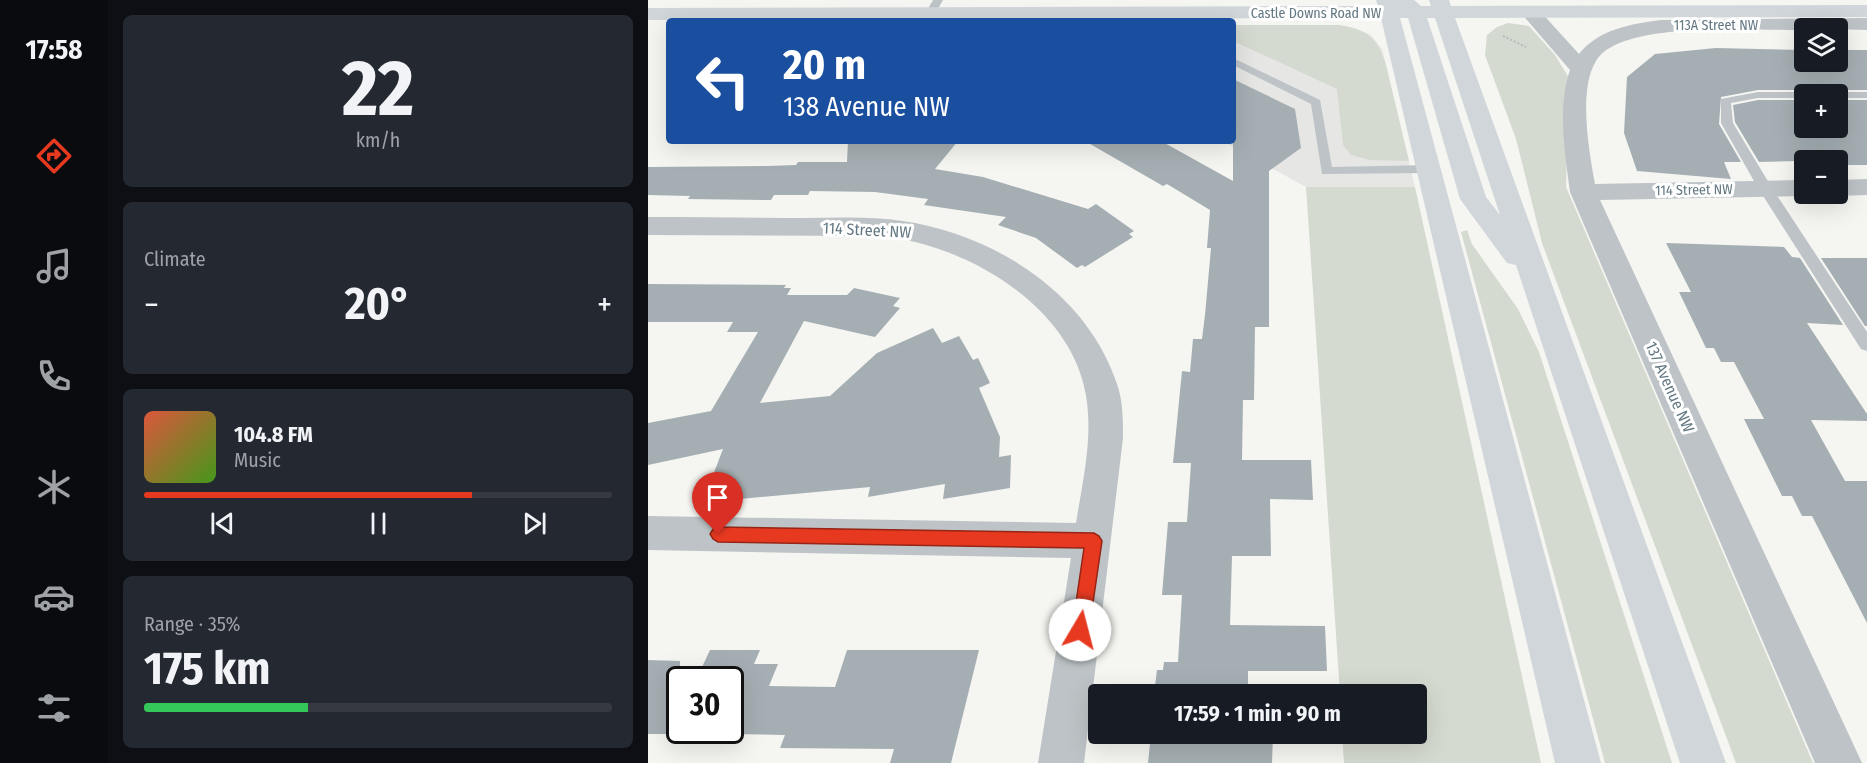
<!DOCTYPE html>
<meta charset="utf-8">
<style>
:root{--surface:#171b24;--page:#242831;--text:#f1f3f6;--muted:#9ea1a6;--line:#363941;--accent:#e63920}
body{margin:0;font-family:"Fira Sans Condensed",sans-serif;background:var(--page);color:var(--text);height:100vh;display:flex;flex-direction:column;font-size:22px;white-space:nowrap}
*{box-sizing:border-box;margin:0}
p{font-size:20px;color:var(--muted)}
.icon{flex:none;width:33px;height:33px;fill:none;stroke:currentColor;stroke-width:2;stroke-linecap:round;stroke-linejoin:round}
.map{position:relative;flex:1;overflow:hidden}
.drawer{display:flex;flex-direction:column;gap:15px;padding:15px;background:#0d0f14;width:540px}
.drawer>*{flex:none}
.hud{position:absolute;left:18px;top:18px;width:570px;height:126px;border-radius:6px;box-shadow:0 6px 24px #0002;background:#1a4fa0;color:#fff;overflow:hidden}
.buttons{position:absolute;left:1146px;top:18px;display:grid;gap:12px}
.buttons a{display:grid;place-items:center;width:54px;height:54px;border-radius:6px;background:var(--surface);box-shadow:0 6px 24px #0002;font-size:30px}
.speed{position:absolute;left:18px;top:666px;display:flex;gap:12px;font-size:30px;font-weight:700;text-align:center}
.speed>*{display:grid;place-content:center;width:78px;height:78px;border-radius:50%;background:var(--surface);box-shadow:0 6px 24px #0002;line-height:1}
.speed .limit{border:3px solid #111;border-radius:9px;background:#fff;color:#111}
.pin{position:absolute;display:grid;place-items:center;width:51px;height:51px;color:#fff;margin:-62px -26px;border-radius:50% 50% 50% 0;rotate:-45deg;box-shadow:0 0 6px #0007}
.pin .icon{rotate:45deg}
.me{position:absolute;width:66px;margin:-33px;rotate:8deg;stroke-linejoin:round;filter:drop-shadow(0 0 4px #0008)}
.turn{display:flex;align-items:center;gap:21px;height:126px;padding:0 18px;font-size:27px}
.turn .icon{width:78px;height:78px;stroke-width:2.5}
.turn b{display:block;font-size:42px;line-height:51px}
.big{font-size:45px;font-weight:700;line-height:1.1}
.drawer .tile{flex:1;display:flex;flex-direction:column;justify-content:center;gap:9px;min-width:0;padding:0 21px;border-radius:9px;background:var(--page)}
.drawer .dial{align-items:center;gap:0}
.dial b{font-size:78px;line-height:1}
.song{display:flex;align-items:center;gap:18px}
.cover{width:72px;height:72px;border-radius:9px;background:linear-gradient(135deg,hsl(10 70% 55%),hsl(100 70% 35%))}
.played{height:6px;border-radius:3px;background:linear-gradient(90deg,var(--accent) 70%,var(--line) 70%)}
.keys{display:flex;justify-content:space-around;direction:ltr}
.heat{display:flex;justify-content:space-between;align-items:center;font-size:33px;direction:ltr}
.charge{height:9px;border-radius:4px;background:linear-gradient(90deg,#34c759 35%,var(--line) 0)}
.trip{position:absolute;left:440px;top:684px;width:339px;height:60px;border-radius:6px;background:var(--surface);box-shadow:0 6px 24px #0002;font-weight:700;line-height:60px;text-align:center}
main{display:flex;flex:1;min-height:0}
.tabs{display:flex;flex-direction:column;width:108px;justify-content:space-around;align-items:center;background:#090b0e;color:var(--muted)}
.tabs .icon{width:42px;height:42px}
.tabs .current{color:var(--accent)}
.tabs b{font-size:27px;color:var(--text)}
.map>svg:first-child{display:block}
.built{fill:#e6e6e5}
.green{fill:#d5dad0}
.building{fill:#a5afb3}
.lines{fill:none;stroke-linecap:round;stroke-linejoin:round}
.path{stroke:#b7bbbd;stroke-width:2;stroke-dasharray:2 2;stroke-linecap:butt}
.lane{fill:#bdc3c6;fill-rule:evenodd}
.street{fill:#bdc3c6;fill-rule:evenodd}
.secondary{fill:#d1d6da;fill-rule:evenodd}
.route{fill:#e63920;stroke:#962515;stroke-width:1.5}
.labels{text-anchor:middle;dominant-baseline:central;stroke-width:6;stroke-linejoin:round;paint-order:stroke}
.far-street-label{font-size:14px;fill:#637883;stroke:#fff}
.street-label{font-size:16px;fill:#637883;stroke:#fff}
</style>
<main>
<nav class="tabs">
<b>17:58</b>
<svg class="icon current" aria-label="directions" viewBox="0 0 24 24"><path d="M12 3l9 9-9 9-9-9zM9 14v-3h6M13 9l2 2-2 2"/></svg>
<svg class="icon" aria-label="music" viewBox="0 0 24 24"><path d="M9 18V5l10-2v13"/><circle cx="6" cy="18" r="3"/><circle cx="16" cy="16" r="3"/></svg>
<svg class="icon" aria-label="phone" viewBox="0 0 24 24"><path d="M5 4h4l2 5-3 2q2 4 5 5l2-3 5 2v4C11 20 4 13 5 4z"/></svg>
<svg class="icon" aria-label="climate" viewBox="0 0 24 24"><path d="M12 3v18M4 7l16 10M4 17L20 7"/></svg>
<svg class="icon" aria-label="car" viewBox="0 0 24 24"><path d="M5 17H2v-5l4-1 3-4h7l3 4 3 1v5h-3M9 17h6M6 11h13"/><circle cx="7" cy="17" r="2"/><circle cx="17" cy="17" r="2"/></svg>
<svg class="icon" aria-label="filters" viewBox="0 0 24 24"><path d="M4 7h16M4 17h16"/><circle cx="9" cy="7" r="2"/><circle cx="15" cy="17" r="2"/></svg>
</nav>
<section class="drawer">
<div class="tile dial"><b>22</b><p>km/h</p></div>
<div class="tile"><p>Climate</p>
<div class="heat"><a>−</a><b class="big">20°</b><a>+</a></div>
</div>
<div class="tile">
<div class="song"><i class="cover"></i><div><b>104.8 FM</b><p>Music</p></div></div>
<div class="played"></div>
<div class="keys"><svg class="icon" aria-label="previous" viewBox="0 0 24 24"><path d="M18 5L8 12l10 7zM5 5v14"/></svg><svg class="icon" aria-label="pause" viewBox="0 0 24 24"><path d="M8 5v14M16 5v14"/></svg><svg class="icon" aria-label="next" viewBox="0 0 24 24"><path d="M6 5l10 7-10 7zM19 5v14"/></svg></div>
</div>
<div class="tile"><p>Range · 35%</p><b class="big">175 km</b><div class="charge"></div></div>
</section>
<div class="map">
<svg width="1219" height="763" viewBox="0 0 1219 763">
<rect width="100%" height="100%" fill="#f5f5f1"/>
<!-- built -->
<path class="built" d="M585,25H691L707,28L723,35L734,49L738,65L767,187H658L574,141H585Z"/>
<!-- green -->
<g class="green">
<path d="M860,23L881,26L907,55L921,78L918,187L1165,763H1088L894,243L868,139L837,55L839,35L849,27Z"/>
<path d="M585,25H691C719,30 730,37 738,65L761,161L722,160L703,155L695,145L689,89L585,41Z"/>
<path d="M658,187H767L893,763H696L694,734H768V694H692Z"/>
<path d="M819,230L824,244L870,309L891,352L1024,763H957L813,232Z"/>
</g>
<!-- building -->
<g class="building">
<path d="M1068,48L1156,50V62H1190V50H1219V90H1190L1183,94H1163L1156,90H1110L1073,97L1071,124L1093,162H1076L1083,179L989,171L976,133L979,77L1007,54Z"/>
<path d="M585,79L647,109L653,148L621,171V327H607L606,400H595L594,460H663L665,500L622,499L623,556H584L582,625L677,626L679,671H600V694H506L509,670H515L516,662H530L534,595H514L520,522H539L543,463H525L534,371L542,372L545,339H554L557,315L563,248H559L562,210L519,184L515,186L437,141H513L585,181Z"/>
<path d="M1110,100H1156V128H1190V100H1219V165H1190V160L1111,162L1087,122L1085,105Z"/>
<path d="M200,141H310L287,169L335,177L440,209L448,204L486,231L481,234L485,237L437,267L434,265L429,268L388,238L350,225L358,217L276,205L280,199L227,192L162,191L160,195H126L123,200L40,199L42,196L0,195V167L119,166L148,165L150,162H199Z"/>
<path d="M1018,243L1136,247L1144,257L1152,258L1195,325L1159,323L1219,414V421L1163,420L1197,481H1219V623L1164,516H1154L1144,496H1134L1096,419H1116L1086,362H1073L1066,348H1058L1031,292H1043Z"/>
<path d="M1173,258H1219V326H1217Z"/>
<path d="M0,284L138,285L136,288H143L139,295H199L206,288L252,298L245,306L252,308L227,337L156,321L112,403L182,396L229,353L285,328L294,343L311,336L325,360L330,358L342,383L331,388L352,437L351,457L363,455L362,488L295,499L297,484L220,497L222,487L70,501L80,474L65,475L75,449L0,465V423L63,411L110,332H79L85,322H0Z"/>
<path d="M62,650H112L106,664H130L121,686L187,687L199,650H331L303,763H242L246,749L132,748L137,735L82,734V680H48Z"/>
<path d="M0,660L32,661V734H0Z"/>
<path d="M503,734H625L624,763H500Z"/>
</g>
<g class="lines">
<!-- path -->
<path class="path" d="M855,36L878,47"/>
<!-- lane -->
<g class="lane">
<path d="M285,0H295L283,21H273Z"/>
<path d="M585,58L672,100L684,167L782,165L788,169L782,173L674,174L663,104L585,65Z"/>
<path d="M1110,92H1156L1161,94H1156V98H1110L1083,103L1085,123L1124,188L1219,332V351L1213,349L1110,188L1073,123V99Z"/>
<path d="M1219,92V98H1190V94H1185L1190,92Z"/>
</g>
<!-- street -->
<g class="street">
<path d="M883,7L890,9L931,54C951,29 983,24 1013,20L1219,18V30L1156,28V30C1112,31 972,19 948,61C930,90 941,151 947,184L1156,180V194H1165L1156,196L952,200L1214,763H1167L922,192C917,153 909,108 922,70L873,13L876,9Z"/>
<path d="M1219,179V195L1190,196L1181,194H1190V180Z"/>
<path d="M0,217C52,217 103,218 155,218C188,218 222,216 255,221C347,235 439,293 469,384C475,401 475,420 475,438L436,763H390L423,558L0,550V516L428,523C435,479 447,431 436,386C416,301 312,242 230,236L0,235Z"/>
</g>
<!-- secondary -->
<path class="secondary" d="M728,0H766L773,6H783L781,0H801L803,6L1219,5V17L807,18L1078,763H1032L868,265L859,263L812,199L760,18H752L953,763H907L733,18L0,20V8L730,6ZM779,18H787L852,215L838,197Z"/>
</g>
<!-- route -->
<path class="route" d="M70,527L446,533L451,536L454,541L441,630L438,636L432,638L426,636L424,630L436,548L70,542L65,539L62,534L65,529Z"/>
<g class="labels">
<!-- far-street labels -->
<g class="far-street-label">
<text x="668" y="13">Castle Downs Road NW</text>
<text x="1068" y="25">113A Street NW</text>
<text transform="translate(1046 190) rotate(-1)">114 Street NW</text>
</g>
<!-- street labels -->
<g class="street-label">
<text transform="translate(219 230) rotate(3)">114 Street NW</text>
<text transform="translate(1022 387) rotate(66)">137 Avenue NW</text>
</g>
</g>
</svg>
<div class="buttons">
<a><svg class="icon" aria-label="layers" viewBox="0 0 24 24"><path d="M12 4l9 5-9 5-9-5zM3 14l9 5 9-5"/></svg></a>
<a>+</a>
<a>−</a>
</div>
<div class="speed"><div class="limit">30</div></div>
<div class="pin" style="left:70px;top:534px;background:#d93025"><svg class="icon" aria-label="arrive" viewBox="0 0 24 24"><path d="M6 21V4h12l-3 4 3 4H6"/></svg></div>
<svg class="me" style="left:432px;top:630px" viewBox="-20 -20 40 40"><circle r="19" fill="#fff"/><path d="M0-13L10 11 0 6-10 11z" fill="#e63920"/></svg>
<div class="trip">17:59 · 1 min · 90 m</div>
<div class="hud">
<div class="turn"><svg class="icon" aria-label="left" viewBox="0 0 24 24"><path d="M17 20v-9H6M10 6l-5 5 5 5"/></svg><div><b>20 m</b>138 Avenue NW</div></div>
</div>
</div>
</main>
